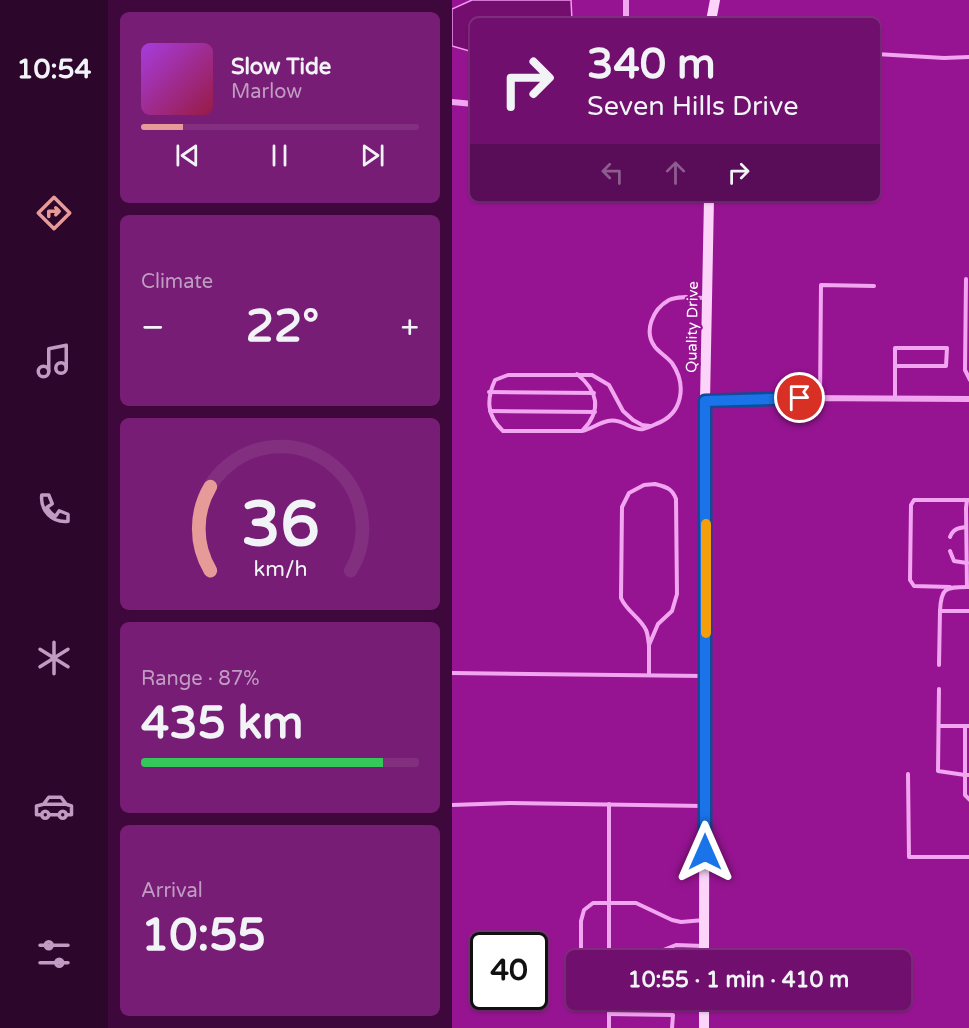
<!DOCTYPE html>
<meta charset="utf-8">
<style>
:root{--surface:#700f6d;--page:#781d75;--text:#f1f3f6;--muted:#c09cc2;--line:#822f80;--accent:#e69b98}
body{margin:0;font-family:"Varela Round",sans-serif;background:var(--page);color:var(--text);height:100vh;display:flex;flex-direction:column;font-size:22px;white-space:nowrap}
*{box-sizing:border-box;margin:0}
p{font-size:20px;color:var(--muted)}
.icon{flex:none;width:33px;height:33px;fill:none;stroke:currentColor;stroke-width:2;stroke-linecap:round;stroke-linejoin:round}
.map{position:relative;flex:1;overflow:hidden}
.panel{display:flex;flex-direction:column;gap:12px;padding:12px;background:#3e083c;width:344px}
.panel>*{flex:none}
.top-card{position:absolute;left:18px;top:18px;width:410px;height:183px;border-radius:9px;box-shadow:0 2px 4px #0004,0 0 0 2px var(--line);background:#700f6d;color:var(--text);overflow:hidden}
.speed{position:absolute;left:18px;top:932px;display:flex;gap:12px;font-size:30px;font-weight:700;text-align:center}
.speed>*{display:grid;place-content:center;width:78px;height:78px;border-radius:50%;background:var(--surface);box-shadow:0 2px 4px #0004,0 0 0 2px var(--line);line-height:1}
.speed .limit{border:3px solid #111;border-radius:9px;background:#fff;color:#111}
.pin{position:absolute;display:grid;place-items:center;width:51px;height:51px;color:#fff;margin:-26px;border:3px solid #fff;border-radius:50%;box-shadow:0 2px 6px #0007}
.me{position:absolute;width:66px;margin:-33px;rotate:0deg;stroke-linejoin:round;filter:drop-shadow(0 0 4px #0008)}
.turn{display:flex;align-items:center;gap:21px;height:126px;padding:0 18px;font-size:27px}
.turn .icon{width:78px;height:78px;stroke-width:2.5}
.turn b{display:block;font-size:42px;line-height:51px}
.lanes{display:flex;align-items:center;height:57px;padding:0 18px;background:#0003;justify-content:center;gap:30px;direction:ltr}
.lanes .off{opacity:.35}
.big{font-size:45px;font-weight:700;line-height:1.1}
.panel .card{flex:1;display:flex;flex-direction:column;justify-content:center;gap:9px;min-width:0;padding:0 21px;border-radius:9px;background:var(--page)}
.panel .dial{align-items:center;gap:0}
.dial svg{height:156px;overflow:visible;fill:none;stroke:var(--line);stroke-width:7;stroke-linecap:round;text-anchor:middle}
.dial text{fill:var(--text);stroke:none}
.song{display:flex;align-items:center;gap:18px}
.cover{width:72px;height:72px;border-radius:9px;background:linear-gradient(135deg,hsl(280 70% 55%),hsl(340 70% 35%))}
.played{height:6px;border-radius:3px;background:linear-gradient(90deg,var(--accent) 15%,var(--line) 15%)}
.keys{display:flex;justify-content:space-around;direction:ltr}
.heat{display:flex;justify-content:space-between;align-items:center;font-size:33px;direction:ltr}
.charge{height:9px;border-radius:4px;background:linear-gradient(90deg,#34c759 87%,var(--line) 0)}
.trip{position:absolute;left:114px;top:950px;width:345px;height:60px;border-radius:9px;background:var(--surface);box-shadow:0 2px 4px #0004,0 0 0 2px var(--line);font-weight:700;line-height:60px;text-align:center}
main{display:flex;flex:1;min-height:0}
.menu{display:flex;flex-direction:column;width:108px;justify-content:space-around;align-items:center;background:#2d062c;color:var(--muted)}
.menu .icon{width:42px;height:42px}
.menu .selected{color:var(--accent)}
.menu b{font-size:27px;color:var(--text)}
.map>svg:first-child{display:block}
.water{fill:#730d6e;stroke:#f597f4;stroke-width:1.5}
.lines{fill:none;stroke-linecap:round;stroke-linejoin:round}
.lane{stroke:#f2a5f0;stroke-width:4}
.street{stroke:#f2a5f0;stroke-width:6}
.secondary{stroke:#fcd4fa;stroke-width:10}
.route-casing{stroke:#114b97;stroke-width:15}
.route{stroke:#1a73e8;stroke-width:10}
.slow{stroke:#f59e0b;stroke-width:10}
.labels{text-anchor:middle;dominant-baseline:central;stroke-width:4.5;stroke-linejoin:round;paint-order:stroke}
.street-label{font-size:15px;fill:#fff;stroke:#961491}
</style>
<main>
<nav class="menu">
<b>10:54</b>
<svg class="icon selected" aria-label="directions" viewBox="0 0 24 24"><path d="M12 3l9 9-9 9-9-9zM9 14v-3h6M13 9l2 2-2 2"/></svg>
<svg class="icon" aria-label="music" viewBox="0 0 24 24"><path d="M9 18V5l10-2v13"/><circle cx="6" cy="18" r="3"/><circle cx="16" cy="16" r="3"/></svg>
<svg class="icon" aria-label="phone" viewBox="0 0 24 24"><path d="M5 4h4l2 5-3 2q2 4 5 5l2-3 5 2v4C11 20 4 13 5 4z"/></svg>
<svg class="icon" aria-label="climate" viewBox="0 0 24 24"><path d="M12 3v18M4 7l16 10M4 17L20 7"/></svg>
<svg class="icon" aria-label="car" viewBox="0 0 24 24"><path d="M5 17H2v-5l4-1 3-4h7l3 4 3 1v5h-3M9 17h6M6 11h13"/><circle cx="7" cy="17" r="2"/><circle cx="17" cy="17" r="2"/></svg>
<svg class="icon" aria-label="filters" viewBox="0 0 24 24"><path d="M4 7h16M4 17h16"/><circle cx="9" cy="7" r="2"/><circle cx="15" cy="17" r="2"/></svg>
</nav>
<section class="panel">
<div class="card">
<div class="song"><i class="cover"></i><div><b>Slow Tide</b><p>Marlow</p></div></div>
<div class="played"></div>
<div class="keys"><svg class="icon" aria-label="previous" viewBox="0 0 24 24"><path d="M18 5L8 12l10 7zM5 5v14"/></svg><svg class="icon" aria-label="pause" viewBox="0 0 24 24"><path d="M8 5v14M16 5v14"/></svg><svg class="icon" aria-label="next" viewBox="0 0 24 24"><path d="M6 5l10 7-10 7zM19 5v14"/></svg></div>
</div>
<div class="card"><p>Climate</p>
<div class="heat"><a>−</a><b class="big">22°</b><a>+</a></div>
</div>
<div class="card dial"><svg viewBox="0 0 100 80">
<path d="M14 69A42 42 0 1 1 86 69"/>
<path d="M14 69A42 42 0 0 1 14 26" stroke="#e69b98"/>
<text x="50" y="56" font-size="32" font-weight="700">36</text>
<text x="50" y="72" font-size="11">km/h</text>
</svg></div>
<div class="card"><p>Range · 87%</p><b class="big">435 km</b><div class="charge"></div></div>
<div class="card"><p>Arrival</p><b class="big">10:55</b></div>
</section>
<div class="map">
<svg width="518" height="1028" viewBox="0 0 518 1028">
<rect width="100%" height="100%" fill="#961491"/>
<!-- water -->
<path class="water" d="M20,0H119L120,21H21V52L0,46V9Z"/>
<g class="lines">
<!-- lane -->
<g class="lane">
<path d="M424,54L492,58L518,57"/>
<path d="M514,279L513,370L518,380"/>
<path d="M443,366H494L495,348H443V398"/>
<path d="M125,374C146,391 150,410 131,430"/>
<path d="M37,392L142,393"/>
<path d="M368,398L369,285L422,286"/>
<path d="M38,411L143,412"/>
<path d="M198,426L190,425L181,420L171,411L157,385L140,375H56L43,380C34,400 35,416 51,431H130C140,429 146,423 156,421C170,418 180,431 191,429C195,428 200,426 204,424C231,414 235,385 220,363C215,357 208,353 203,347C191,331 201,309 217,300C228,295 243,298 254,298"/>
<path d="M203,484C214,487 220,488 224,499L225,594L220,611L206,624L197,645C196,640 196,634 194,630C188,617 175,612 169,598L170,507L177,493L192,485Z"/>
<path d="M518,500H515L514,508L515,587H518"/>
<path d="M498,537C501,529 506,528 514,527"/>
<path d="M498,551L502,561L515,563"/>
<path d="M498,587L462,586L458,580L459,505L462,500H515"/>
<path d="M515,587C493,587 489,588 488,611H518"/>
<path d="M197,645V675"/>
<path d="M487,665L488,611"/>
<path d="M0,673L251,676"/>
<path d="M487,689L486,771L513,775V726H518"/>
<path d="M487,726H513"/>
<path d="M456,774L457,857H518"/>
<path d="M518,775H513V795L518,800"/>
<path d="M0,805L58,803L251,806"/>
<path d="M140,960L131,953L129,948V921L132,910L141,903H184L220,920L229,922L252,920"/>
<path d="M157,960V804"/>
<path d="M186,960L224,945L251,946"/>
<path d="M157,999V1028"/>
<path d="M157,1014L221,1015L220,1028"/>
</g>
<!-- street -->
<g class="street">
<path d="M174,21V0"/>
<path d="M0,102L21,104"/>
<path d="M253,401L348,398L518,399"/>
</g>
<!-- secondary -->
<g class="secondary">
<path d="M259,21L263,0"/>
<path d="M252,960L253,401L257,198"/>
<path d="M252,1028V999"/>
</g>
</g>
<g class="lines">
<defs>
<path id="route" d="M253,852V401L348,398"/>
</defs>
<!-- route casing -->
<use href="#route" class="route-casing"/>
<!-- route -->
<use href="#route" class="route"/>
<!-- slow -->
<path class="slow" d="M254,524V633"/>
</g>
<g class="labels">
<!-- street labels -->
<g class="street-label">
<text transform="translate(240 327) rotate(-89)">Quality Drive</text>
</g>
</g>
</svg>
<div class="speed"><div class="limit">40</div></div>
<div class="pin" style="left:348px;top:398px;background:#d93025"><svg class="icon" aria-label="arrive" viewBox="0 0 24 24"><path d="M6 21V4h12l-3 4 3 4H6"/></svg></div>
<svg class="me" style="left:253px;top:852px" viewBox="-20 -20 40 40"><path d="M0-17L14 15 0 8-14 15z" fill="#1a73e8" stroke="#fff" stroke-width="4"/></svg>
<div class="trip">10:55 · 1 min · 410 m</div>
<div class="top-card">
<div class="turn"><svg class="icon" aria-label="right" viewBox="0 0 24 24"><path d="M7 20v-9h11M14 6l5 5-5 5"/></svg><div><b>340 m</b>Seven Hills Drive</div></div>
<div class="lanes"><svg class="icon off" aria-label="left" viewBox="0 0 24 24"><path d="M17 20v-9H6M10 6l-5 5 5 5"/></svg><svg class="icon off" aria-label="ahead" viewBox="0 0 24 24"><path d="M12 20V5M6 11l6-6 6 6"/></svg><svg class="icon" aria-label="right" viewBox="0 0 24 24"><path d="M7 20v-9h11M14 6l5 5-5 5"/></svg></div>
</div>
</div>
</main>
